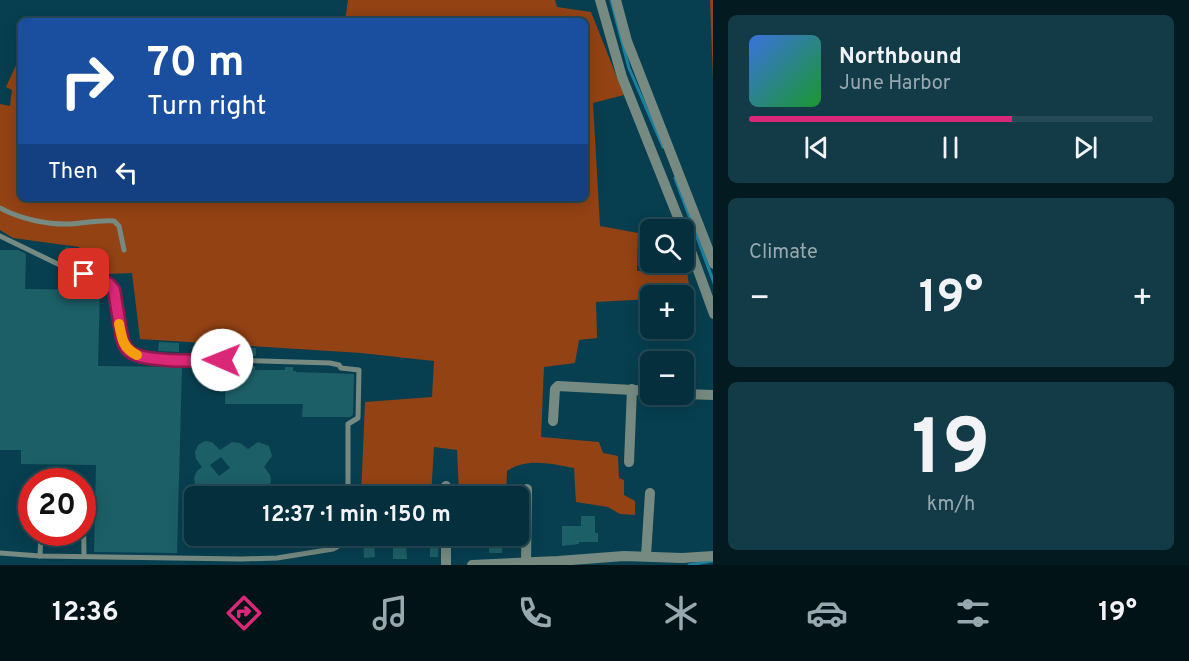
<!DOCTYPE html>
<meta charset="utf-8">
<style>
:root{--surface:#052f3c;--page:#133b47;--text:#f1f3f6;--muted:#97a9af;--line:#264a56;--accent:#db2777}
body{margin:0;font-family:Overpass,sans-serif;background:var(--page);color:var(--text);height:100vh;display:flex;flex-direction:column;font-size:22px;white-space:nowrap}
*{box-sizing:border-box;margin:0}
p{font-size:20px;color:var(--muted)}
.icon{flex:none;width:33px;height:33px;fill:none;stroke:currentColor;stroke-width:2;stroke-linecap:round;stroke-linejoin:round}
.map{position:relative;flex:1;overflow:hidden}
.side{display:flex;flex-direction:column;gap:15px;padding:15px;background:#031a21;width:476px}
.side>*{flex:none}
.banner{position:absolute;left:18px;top:18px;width:570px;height:183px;border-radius:9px;box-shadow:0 3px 15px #0003,0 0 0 2px var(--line);background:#1a4fa0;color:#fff;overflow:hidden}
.fabs{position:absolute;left:640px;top:219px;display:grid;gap:12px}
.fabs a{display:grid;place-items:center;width:54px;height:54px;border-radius:9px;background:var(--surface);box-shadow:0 3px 15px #0003,0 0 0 2px var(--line);font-size:30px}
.speed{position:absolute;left:18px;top:468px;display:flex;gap:12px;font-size:30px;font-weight:700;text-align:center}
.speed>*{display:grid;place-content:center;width:78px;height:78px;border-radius:50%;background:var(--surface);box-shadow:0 3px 15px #0003,0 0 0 2px var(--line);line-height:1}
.speed .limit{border:9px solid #d22;background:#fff;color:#111}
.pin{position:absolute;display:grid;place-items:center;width:51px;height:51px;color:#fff;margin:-26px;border-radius:12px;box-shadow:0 3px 9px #0006}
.me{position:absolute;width:66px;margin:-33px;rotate:271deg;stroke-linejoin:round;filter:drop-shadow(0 0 4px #0008)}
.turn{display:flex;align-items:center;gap:21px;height:126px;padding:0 30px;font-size:27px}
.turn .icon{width:78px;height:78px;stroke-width:2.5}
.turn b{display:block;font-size:42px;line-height:51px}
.then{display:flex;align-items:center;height:57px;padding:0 30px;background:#0003;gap:12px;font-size:22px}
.big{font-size:45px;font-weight:700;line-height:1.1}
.side .card{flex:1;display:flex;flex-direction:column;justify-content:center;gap:9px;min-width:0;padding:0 21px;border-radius:9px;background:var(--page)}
.side .dial{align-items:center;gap:0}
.dial b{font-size:78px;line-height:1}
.song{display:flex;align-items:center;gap:18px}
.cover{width:72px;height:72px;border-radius:9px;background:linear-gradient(135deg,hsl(220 70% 55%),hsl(130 70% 35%))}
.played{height:6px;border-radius:3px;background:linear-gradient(90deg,var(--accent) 65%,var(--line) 65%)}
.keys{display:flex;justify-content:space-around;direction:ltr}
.heat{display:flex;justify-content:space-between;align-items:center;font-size:33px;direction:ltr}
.trip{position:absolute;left:184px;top:486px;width:345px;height:60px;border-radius:9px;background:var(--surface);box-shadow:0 3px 15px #0003,0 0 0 2px var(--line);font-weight:700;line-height:60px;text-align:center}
.tab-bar{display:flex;height:96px;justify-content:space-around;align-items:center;background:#021318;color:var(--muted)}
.tab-bar .icon{width:42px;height:42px}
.tab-bar .on{color:var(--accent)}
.tab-bar b{font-size:27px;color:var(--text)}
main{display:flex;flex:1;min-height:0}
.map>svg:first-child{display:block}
.green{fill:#934214}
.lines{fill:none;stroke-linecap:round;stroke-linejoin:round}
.stream{stroke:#1d80a0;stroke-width:3}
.building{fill:#1d5f67;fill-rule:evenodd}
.lane{stroke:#768a81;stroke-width:5}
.street{stroke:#768a81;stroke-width:10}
.route-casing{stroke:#8e194d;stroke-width:15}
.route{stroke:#db2777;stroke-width:10}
.slow{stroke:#f59e0b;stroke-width:10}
</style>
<main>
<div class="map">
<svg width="714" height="565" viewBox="0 0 714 565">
<rect width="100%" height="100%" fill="#073f50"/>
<!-- green -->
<g class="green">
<path d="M348,0H555L557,7L591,12L624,95L593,103L600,226L638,233L637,271L687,272L691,297L684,298V296H651V299L596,302L597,338L579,340L575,363L544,367L541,437L599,442L603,453L618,456L619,478L624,480V495L635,501V515L620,514L608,507L576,502L574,468C553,464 526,457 507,471L506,496H466L459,493L457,450L434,447L431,496H361L365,402L432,397L434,361L361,353L140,339L132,273L81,275L79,247L13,238L0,230V104L10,106L12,90L6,87L18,61H21V198H585V21H345Z"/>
<path d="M710,0H713V80Z"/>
</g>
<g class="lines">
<!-- stream -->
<g class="stream">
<path d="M611,0L629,68L663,147"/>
<path d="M675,178L714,283"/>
<path d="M689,565L712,561"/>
</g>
</g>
<!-- building -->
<g class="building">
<path d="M65,247L74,248L73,260H64Z"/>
<path d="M0,250H18L26,254L25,289L100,290L98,366L182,367L177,553L94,552L96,465L21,464V450H0Z"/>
<path d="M159,342L179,343V352L158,351Z"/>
<path d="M215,347L256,348V356L215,355Z"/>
<path d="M226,365L255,366V370H285V367H293V371H296V372L354,374L353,415L350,417H302L303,404H225Z"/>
<path d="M205,441L212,442L220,450L232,442L240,443L248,449L258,442L269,446L272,456L264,467L270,475L271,482L263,496H198L201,492L195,485L194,478L197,471L202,467L196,459L195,452L198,445ZM221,457L230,468L219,476L210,465Z"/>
<path d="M581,516H595V533H598V542H579V544L562,546V526H581Z"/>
<path d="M192,536H272L264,545L257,546L247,538L238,545L231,546L224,543L219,537L211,544L203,545L197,542Z"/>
<path d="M393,536H439L438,557H430V543L406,545L407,559H393Z"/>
<path d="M453,536H488V547L453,545Z"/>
<path d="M502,536H519V543L502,546Z"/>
<path d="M363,540H374L375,557L364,558Z"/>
<path d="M502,541V553H489V542Z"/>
</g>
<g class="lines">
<!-- lane -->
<g class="lane">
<path d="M0,208C20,219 48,225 71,224C85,223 99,220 114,221L119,226L124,250"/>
<path d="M0,236L64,267L112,286L114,290L124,345C133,356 143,357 157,358L330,363L339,365L341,368L359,370L358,418L348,424V496"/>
<path d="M43,482V474L76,475L83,481L84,556"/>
<path d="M0,553L40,556L241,559L277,558L333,549L344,543L347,536"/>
<path d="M40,556L41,532"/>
</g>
<!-- street -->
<g class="street">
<path d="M600,0L622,77L683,230"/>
<path d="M616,0L627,41L714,264"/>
<path d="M684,232L714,314"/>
<path d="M684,394L714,395"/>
<path d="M553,421L555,389L558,386L651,391"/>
<path d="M629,462L632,389"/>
<path d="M446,496V486"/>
<path d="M646,556L650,493"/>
<path d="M526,563L527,489"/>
<path d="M446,565V536"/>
<path d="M472,565L558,561L624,556L682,558L714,556"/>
</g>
</g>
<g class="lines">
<defs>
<path id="route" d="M84,274L109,284L114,290L122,338C124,345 126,350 132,353C150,363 200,360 222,360"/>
</defs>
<!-- route casing -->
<use href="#route" class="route-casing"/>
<!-- route -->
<use href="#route" class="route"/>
<!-- slow -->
<path class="slow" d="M119,324C122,339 123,348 137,355"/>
</g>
</svg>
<div class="fabs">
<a><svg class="icon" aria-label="search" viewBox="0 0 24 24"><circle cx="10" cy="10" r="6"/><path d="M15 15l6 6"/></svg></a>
<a>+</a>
<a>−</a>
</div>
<div class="speed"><div class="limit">20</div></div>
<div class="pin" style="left:84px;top:274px;background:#d93025"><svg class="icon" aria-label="arrive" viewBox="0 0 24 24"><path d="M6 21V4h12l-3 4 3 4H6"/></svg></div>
<svg class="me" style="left:222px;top:360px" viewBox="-20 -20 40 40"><circle r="19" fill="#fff"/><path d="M0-13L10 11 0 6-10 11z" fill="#db2777"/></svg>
<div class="trip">12:37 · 1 min · 150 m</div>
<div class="banner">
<div class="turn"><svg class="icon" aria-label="right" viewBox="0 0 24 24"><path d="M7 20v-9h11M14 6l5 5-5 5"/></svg><div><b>70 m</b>Turn right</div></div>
<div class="then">Then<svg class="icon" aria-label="left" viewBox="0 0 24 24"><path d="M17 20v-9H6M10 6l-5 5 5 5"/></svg></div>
</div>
</div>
<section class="side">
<div class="card">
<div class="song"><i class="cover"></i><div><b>Northbound</b><p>June Harbor</p></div></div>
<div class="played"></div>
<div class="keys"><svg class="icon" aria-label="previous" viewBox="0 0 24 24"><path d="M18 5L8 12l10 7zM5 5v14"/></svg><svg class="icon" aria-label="pause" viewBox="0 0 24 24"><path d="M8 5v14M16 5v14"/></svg><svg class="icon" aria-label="next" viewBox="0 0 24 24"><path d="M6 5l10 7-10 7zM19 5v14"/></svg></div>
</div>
<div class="card"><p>Climate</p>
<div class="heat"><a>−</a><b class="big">19°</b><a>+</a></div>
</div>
<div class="card dial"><b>19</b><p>km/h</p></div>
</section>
</main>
<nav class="tab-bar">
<b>12:36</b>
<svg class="icon on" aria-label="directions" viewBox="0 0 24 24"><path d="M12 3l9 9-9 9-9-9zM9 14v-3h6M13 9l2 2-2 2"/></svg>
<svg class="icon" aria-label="music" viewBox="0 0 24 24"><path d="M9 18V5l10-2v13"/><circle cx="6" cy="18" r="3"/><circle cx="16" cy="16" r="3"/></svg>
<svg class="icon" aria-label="phone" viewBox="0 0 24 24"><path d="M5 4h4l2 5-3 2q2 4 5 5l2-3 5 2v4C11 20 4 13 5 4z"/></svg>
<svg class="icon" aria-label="climate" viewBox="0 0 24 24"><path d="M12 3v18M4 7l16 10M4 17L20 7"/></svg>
<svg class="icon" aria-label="car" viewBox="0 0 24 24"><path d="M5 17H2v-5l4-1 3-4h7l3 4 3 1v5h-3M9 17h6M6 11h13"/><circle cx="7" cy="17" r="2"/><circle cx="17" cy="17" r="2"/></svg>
<svg class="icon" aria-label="filters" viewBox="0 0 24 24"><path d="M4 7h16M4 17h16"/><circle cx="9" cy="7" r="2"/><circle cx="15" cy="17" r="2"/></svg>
<b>19°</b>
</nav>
